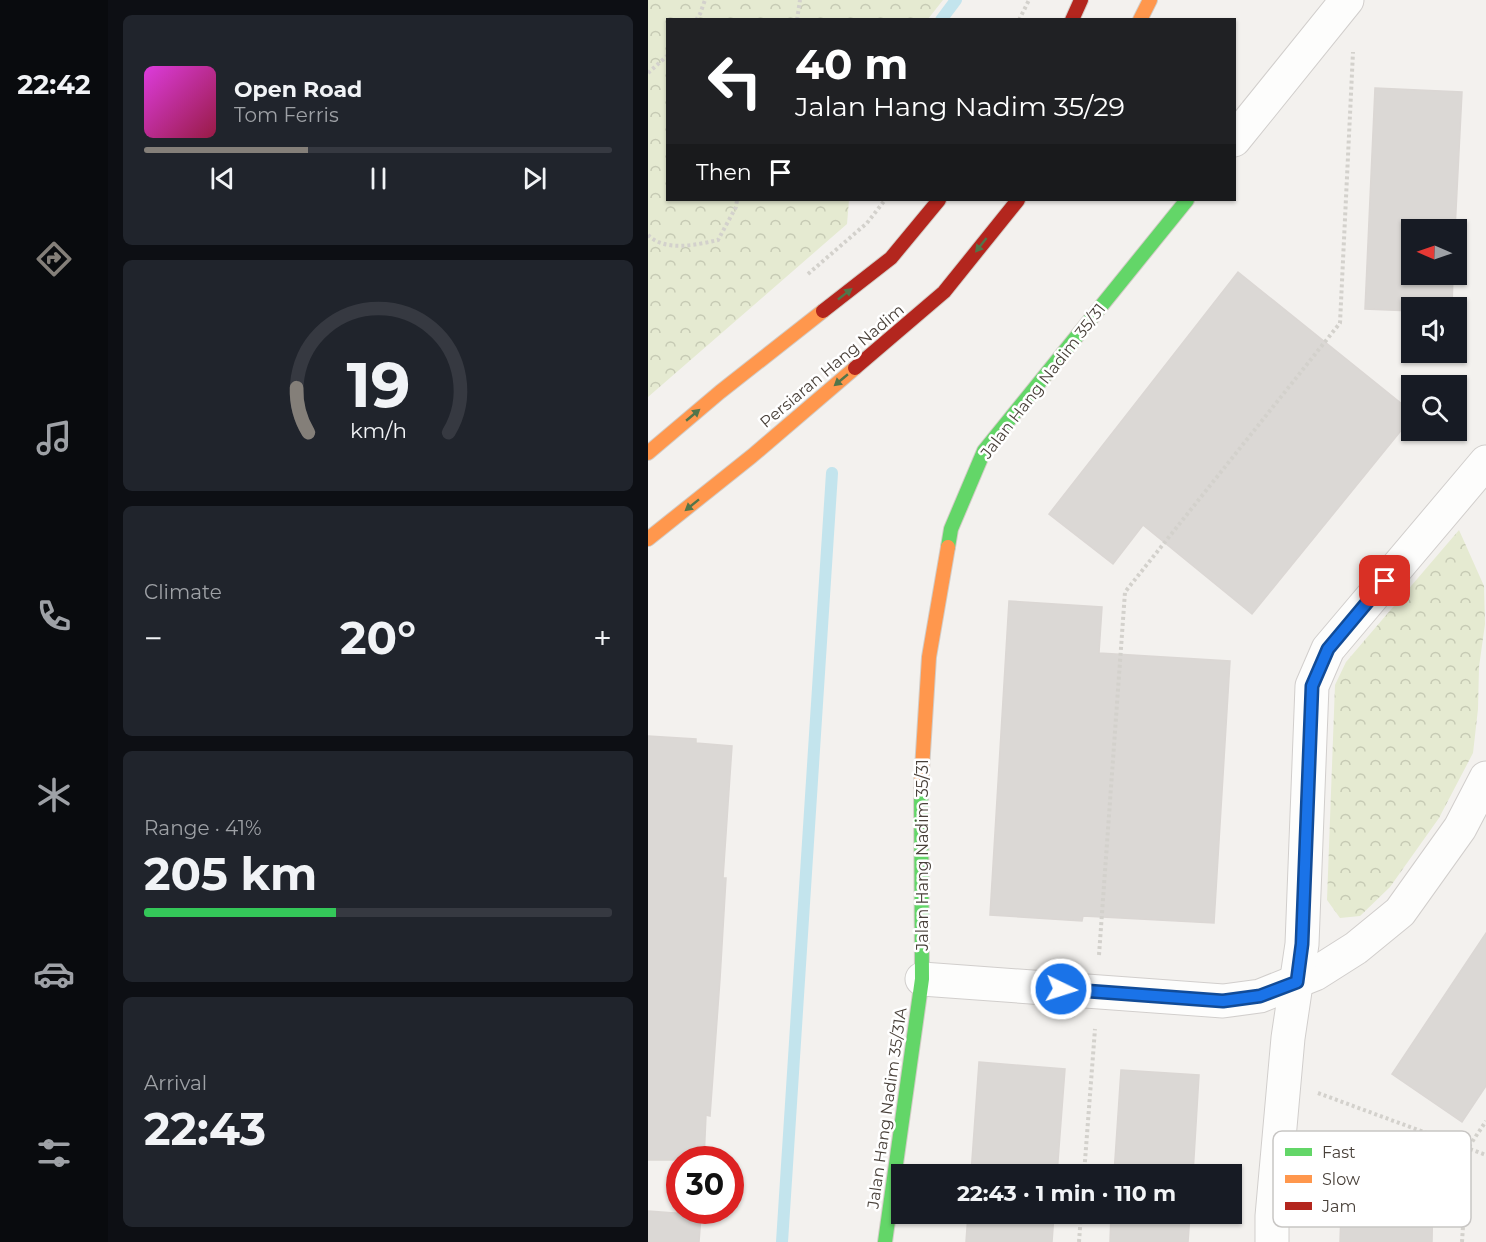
<!DOCTYPE html>
<meta charset="utf-8">
<style>
:root{--surface:#171b24;--page:#20242c;--text:#f1f3f6;--muted:#9ea1a6;--line:#363941;--accent:#847f79}
body{margin:0;font-family:Montserrat,sans-serif;background:var(--page);color:var(--text);height:100vh;display:flex;flex-direction:column;font-size:22px;white-space:nowrap}
*{box-sizing:border-box;margin:0}
p{font-size:20px;color:var(--muted)}
.icon{flex:none;width:33px;height:33px;fill:none;stroke:currentColor;stroke-width:2;stroke-linecap:round;stroke-linejoin:round}
.map{position:relative;flex:1;overflow:hidden}
.side{display:flex;flex-direction:column;gap:15px;padding:15px;background:#0d0f14;width:540px}
.side>*{flex:none}
.guide{position:absolute;left:18px;top:18px;width:570px;height:183px;border-radius:0px;box-shadow:0 2px 4px #0004;background:#202124;color:#fff;overflow:hidden}
.needle{width:39px;rotate:272deg}
.tools{position:absolute;left:753px;top:219px;display:grid;gap:12px}
.tools a{display:grid;place-items:center;width:66px;height:66px;border-radius:0px;background:var(--surface);box-shadow:0 2px 4px #0004;font-size:30px}
.speed{position:absolute;left:18px;top:1146px;display:flex;gap:12px;font-size:30px;font-weight:700;text-align:center}
.speed>*{display:grid;place-content:center;width:78px;height:78px;border-radius:50%;background:var(--surface);box-shadow:0 2px 4px #0004;line-height:1}
.speed .limit{border:9px solid #d22;background:#fff;color:#111}
.pin{position:absolute;display:grid;place-items:center;width:51px;height:51px;color:#fff;margin:-26px;border-radius:12px;box-shadow:0 3px 9px #0006}
.me{position:absolute;width:66px;margin:-33px;rotate:94deg;stroke-linejoin:round;filter:drop-shadow(0 0 4px #0008)}
.turn{display:flex;align-items:center;gap:21px;height:126px;padding:0 30px;font-size:27px}
.turn .icon{width:78px;height:78px;stroke-width:2.5}
.turn b{display:block;font-size:42px;line-height:51px}
.then{display:flex;align-items:center;height:57px;padding:0 30px;background:#0003;gap:12px;font-size:22px}
.big{font-size:45px;font-weight:700;line-height:1.1}
.side .tile{flex:1;display:flex;flex-direction:column;justify-content:center;gap:9px;min-width:0;padding:0 21px;border-radius:9px;background:var(--page)}
.side .dial{align-items:center;gap:0}
.dial svg{height:156px;overflow:visible;fill:none;stroke:var(--line);stroke-width:7;stroke-linecap:round;text-anchor:middle}
.dial text{fill:var(--text);stroke:none}
.song{display:flex;align-items:center;gap:18px}
.cover{width:72px;height:72px;border-radius:9px;background:linear-gradient(135deg,hsl(300 70% 55%),hsl(340 70% 35%))}
.played{height:6px;border-radius:3px;background:linear-gradient(90deg,var(--accent) 35%,var(--line) 35%)}
.keys{display:flex;justify-content:space-around;direction:ltr}
.heat{display:flex;justify-content:space-between;align-items:center;font-size:33px;direction:ltr}
.charge{height:9px;border-radius:4px;background:linear-gradient(90deg,#34c759 41%,var(--line) 0)}
.trip{position:absolute;left:243px;top:1164px;width:351px;height:60px;border-radius:0px;background:var(--surface);box-shadow:0 2px 4px #0004;font-weight:700;line-height:60px;text-align:center}
main{display:flex;flex:1;min-height:0}
.menu{display:flex;flex-direction:column;width:108px;justify-content:space-around;align-items:center;background:#090b0e;color:var(--muted)}
.menu .icon{width:42px;height:42px}
.menu .on{color:var(--accent)}
.menu b{font-size:27px;color:var(--text)}
.map>svg:first-child{display:block}
.forest{fill:url(#forest-crowns)}
.lines{fill:none;stroke-linecap:round;stroke-linejoin:round}
.stream{stroke:#c3e4ed;stroke-width:12}
.building{fill:#dbd8d5;stroke:#dbd7d4;stroke-width:1.5}
.street-casing{stroke:#d1cecc;stroke-width:35}
.fast-casing{stroke:#d2ccc6;stroke-width:16}
.slow-casing{stroke:#d2ccc6;stroke-width:16}
.jam-casing{stroke:#d2ccc6;stroke-width:16}
.path{stroke:#d3d1cc;stroke-width:4;stroke-dasharray:3 3;stroke-linecap:butt}
.street{stroke:#fdfdfc;stroke-width:33}
.fast{stroke:#63d668;stroke-width:14}
.slow{stroke:#ff974d;stroke-width:14}
.jam{stroke:#b3261e;stroke-width:14}
.oneway{fill:#52754a}
.route-casing{stroke:#114b97;stroke-width:15}
.route{stroke:#1a73e8;stroke-width:10}
.labels{text-anchor:middle;dominant-baseline:central;stroke-width:5;stroke-linejoin:round;paint-order:stroke}
.street-label{font-size:16px;fill:#49413a;stroke:#fff}
.key{fill:#fff;stroke:#c8c6c4;stroke-width:1.5}
.key-label{font-size:16px;fill:#49413a}
</style>
<main>
<nav class="menu">
<b>22:42</b>
<svg class="icon on" aria-label="directions" viewBox="0 0 24 24"><path d="M12 3l9 9-9 9-9-9zM9 14v-3h6M13 9l2 2-2 2"/></svg>
<svg class="icon" aria-label="music" viewBox="0 0 24 24"><path d="M9 18V5l10-2v13"/><circle cx="6" cy="18" r="3"/><circle cx="16" cy="16" r="3"/></svg>
<svg class="icon" aria-label="phone" viewBox="0 0 24 24"><path d="M5 4h4l2 5-3 2q2 4 5 5l2-3 5 2v4C11 20 4 13 5 4z"/></svg>
<svg class="icon" aria-label="climate" viewBox="0 0 24 24"><path d="M12 3v18M4 7l16 10M4 17L20 7"/></svg>
<svg class="icon" aria-label="car" viewBox="0 0 24 24"><path d="M5 17H2v-5l4-1 3-4h7l3 4 3 1v5h-3M9 17h6M6 11h13"/><circle cx="7" cy="17" r="2"/><circle cx="17" cy="17" r="2"/></svg>
<svg class="icon" aria-label="filters" viewBox="0 0 24 24"><path d="M4 7h16M4 17h16"/><circle cx="9" cy="7" r="2"/><circle cx="15" cy="17" r="2"/></svg>
</nav>
<section class="side">
<div class="tile">
<div class="song"><i class="cover"></i><div><b>Open Road</b><p>Tom Ferris</p></div></div>
<div class="played"></div>
<div class="keys"><svg class="icon" aria-label="previous" viewBox="0 0 24 24"><path d="M18 5L8 12l10 7zM5 5v14"/></svg><svg class="icon" aria-label="pause" viewBox="0 0 24 24"><path d="M8 5v14M16 5v14"/></svg><svg class="icon" aria-label="next" viewBox="0 0 24 24"><path d="M6 5l10 7-10 7zM19 5v14"/></svg></div>
</div>
<div class="tile dial"><svg viewBox="0 0 100 80">
<path d="M14 69A42 42 0 1 1 86 69"/>
<path d="M14 69A42 42 0 0 1 8 46" stroke="#847f79"/>
<text x="50" y="56" font-size="32" font-weight="700">19</text>
<text x="50" y="72" font-size="11">km/h</text>
</svg></div>
<div class="tile"><p>Climate</p>
<div class="heat"><a>−</a><b class="big">20°</b><a>+</a></div>
</div>
<div class="tile"><p>Range · 41%</p><b class="big">205 km</b><div class="charge"></div></div>
<div class="tile"><p>Arrival</p><b class="big">22:43</b></div>
</section>
<div class="map">
<svg width="838" height="1242" viewBox="0 0 838 1242">
<defs>
<pattern id="forest-crowns" width="20" height="18" patternUnits="userSpaceOnUse" patternTransform="scale(1.5)"><rect width="20" height="18" fill="#e5ead1"/><path d="M2 6a3 3 0 1 1 6 0M12 15a3 3 0 1 1 6 0" fill="none" stroke="#c6cab4"/></pattern>
</defs>
<rect width="100%" height="100%" fill="#f3f1ee"/>
<!-- forest -->
<g class="forest">
<path d="M0,0H295L280,19L20,20V200H201L199,224L0,397Z"/>
<path d="M811,530L836,586L837,624L831,667L830,709L825,753L791,818L742,887L712,916L692,918L679,900L687,685L698,662Z"/>
</g>
<g class="lines">
<!-- stream -->
<g class="stream">
<path d="M293,20L308,0"/>
<path d="M134,1242L184,473"/>
</g>
</g>
<!-- building -->
<g class="building">
<path d="M727,88L814,92L807,230H764V274H805L804,308H764V311L717,309Z"/>
<path d="M590,272L764,412V417L604,614L495,525L465,564L401,514Z"/>
<path d="M361,601L454,607L451,653L582,661L566,923L435,916L434,921L342,915Z"/>
<path d="M0,736L48,739V743L84,746L75,878H78L72,979L62,1116L58,1115L56,1160H0Z"/>
<path d="M838,933V1086L814,1122L744,1074Z"/>
<path d="M331,1062L417,1069L409,1174H323Z"/>
<path d="M473,1070L551,1075L545,1174H466Z"/>
<path d="M694,1184L785,1188L784,1242H692Z"/>
<path d="M0,1211L53,1215L51,1242H0Z"/>
<path d="M320,1214H406L404,1242H318Z"/>
<path d="M463,1214H542L540,1242H462Z"/>
</g>
<g class="lines">
<defs>
<g id="street">
<path d="M586,140L699,0"/>
<path d="M274,979L575,1001L612,996L667,974L708,948L752,912L812,828L838,778"/>
<path d="M624,1242V1216L640,1038L654,944L664,686L680,649L838,462"/>
</g>
<g id="fast">
<path d="M300,547L303,529L336,451L539,200"/>
<path d="M237,1242L274,979L273,785"/>
</g>
<g id="slow">
<path d="M492,20L502,0"/>
<path d="M0,453L72,392L175,311"/>
<path d="M0,539L104,456L207,368"/>
<path d="M273,785L281,657L300,547"/>
</g>
<g id="jam">
<path d="M424,20L433,0"/>
<path d="M175,311L243,258L291,200"/>
<path d="M207,368L296,292L370,200"/>
</g>
</defs>
<!-- street casing -->
<use href="#street" class="street-casing"/>
<!-- fast casing -->
<use href="#fast" class="fast-casing"/>
<!-- slow casing -->
<use href="#slow" class="slow-casing"/>
<!-- jam casing -->
<use href="#jam" class="jam-casing"/>
<!-- path -->
<g class="path">
<path d="M48,20L52,14L57,0"/>
<path d="M149,20L152,0"/>
<path d="M371,20L381,0"/>
<path d="M0,73L20,55"/>
<path d="M0,235C17,252 48,245 70,240L88,207L89,200"/>
<path d="M160,274L219,223L237,200"/>
<path d="M451,955L477,592L692,323L705,52"/>
<path d="M670,1093L838,1155"/>
<path d="M436,1174L447,1029"/>
<path d="M431,1242L433,1214"/>
<path d="M814,1242L820,1148L838,1121"/>
</g>
<!-- street -->
<use href="#street" class="street"/>
<!-- fast -->
<use href="#fast" class="fast"/>
<!-- slow -->
<use href="#slow" class="slow"/>
<!-- jam -->
<use href="#jam" class="jam"/>
</g>
<!-- one-way arrows -->
<defs><path id="oneway-solid" d="M-6-.8H1V-3.2L6.5 0L1 3.2V.8H-6Z" transform="scale(1.5)"/></defs>
<g class="oneway">
<use href="#oneway-solid" transform="translate(333 245) rotate(128)"/>
<use href="#oneway-solid" transform="translate(197 294) rotate(-38)"/>
<use href="#oneway-solid" transform="translate(193 380) rotate(140)"/>
<use href="#oneway-solid" transform="translate(45 415) rotate(-40)"/>
<use href="#oneway-solid" transform="translate(44 505) rotate(141)"/>
</g>
<g class="lines">
<defs>
<path id="route" d="M413,989L575,1001L612,996L649,982L654,944L664,686L680,649L737,581"/>
</defs>
<!-- route casing -->
<use href="#route" class="route-casing"/>
<!-- route -->
<use href="#route" class="route"/>
</g>
<g class="labels">
<!-- street labels -->
<g class="street-label">
<text transform="translate(184 366) rotate(-40)">Persiaran Hang Nadim</text>
<text transform="translate(395 381) rotate(-52)">Jalan Hang Nadim 35/31</text>
<text transform="translate(274 855) rotate(-90)">Jalan Hang Nadim 35/31</text>
<text transform="translate(239 1108) rotate(-82)">Jalan Hang Nadim 35/31A</text>
</g>
</g>
<!-- legend -->
<rect x="625" y="1131" width="198" height="96" rx="9" class="key"/>
<rect x="637" y="1148" width="27" height="8" fill="#63d668"/>
<rect x="637" y="1175" width="27" height="8" fill="#ff974d"/>
<rect x="637" y="1202" width="27" height="8" fill="#b3261e"/>
<g class="key-label">
<text x="674" y="1158">Fast</text>
<text x="674" y="1185">Slow</text>
<text x="674" y="1212">Jam</text>
</g>
</svg>
<div class="tools">
<a><svg class="needle" viewBox="-14 -14 28 28"><path d="M0-13l5 13h-10z" fill="#e53935"/><path d="M0 13l5-13h-10z" fill="#9ea1a6"/></svg></a>
<a><svg class="icon" aria-label="sound" viewBox="0 0 24 24"><path d="M4 9h4l5-4v14l-5-4H4zM17 9q2 3 0 6"/></svg></a>
<a><svg class="icon" aria-label="search" viewBox="0 0 24 24"><circle cx="10" cy="10" r="6"/><path d="M15 15l6 6"/></svg></a>
</div>
<div class="speed"><div class="limit">30</div></div>
<div class="pin" style="left:737px;top:581px;background:#d93025"><svg class="icon" aria-label="arrive" viewBox="0 0 24 24"><path d="M6 21V4h12l-3 4 3 4H6"/></svg></div>
<svg class="me" style="left:413px;top:989px" viewBox="-20 -20 40 40"><circle r="17" fill="#1a73e8" stroke="#fff" stroke-width="3"/><path d="M0-11L8 9 0 5-8 9z" fill="#fff"/></svg>
<div class="trip">22:43 · 1 min · 110 m</div>
<div class="guide">
<div class="turn"><svg class="icon" aria-label="left" viewBox="0 0 24 24"><path d="M17 20v-9H6M10 6l-5 5 5 5"/></svg><div><b>40 m</b>Jalan Hang Nadim 35/29</div></div>
<div class="then">Then<svg class="icon" aria-label="arrive" viewBox="0 0 24 24"><path d="M6 21V4h12l-3 4 3 4H6"/></svg></div>
</div>
</div>
</main>
